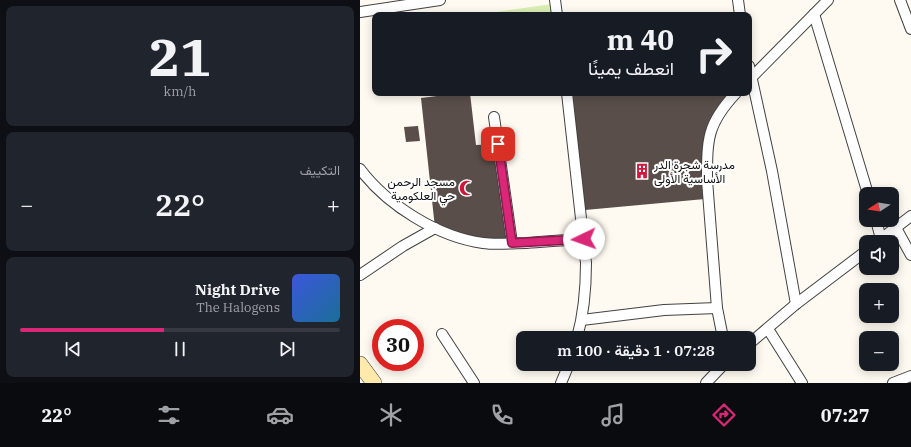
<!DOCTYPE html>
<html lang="ar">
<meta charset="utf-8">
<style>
:root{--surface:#171b24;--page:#20242c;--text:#f1f3f6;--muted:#9ea1a6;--line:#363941;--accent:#db2777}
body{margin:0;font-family:"IBM Plex Serif",Vazirmatn,serif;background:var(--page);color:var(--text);direction:rtl;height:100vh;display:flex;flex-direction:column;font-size:15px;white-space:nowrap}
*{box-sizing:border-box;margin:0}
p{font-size:13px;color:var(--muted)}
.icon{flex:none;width:22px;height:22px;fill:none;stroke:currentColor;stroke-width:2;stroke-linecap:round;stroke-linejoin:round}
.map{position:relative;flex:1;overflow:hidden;direction:ltr}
.sheet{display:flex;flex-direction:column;gap:6px;padding:6px;background:#0d0f14;width:360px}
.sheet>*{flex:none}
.top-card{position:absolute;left:12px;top:12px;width:380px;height:84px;border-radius:8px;box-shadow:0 2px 10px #0003;direction:rtl;background:#171b24;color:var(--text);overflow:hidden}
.needle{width:26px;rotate:258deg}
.tools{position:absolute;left:499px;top:187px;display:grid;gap:8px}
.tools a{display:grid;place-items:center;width:40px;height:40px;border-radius:8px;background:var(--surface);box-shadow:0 2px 10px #0003;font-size:20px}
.speed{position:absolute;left:12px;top:319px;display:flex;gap:8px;font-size:20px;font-weight:700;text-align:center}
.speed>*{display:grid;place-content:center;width:52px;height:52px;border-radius:50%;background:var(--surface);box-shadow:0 2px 10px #0003;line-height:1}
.speed .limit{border:6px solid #d22;background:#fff;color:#111}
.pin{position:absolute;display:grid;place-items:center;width:34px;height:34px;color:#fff;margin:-17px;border-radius:8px;box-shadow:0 2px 6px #0006}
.me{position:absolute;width:44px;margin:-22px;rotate:267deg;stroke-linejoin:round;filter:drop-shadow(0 0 3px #0008)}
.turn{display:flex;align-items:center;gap:14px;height:84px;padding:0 12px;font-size:18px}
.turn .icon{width:52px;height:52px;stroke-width:2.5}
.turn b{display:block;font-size:28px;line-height:34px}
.big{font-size:30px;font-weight:600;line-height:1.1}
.sheet .card{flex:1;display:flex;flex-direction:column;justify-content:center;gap:6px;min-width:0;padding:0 14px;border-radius:8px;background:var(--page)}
.sheet .dial{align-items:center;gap:0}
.dial b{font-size:52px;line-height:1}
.song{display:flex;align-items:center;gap:12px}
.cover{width:48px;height:48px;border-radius:6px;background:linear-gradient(135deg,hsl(230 70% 55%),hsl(200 70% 35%))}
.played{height:4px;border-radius:2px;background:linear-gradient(90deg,var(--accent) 45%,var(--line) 45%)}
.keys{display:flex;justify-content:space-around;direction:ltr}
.heat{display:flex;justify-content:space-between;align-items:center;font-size:22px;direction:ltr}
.trip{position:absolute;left:156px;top:331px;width:240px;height:40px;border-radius:8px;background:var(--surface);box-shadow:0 2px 10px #0003;font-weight:600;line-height:40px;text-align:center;direction:rtl}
.menu{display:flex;height:64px;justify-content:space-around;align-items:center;background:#090b0e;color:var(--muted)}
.menu .icon{width:28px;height:28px}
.menu .selected{color:var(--accent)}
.menu b{font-size:18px;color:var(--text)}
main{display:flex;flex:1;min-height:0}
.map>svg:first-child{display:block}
.green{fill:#dbefb5}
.building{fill:#594e4a}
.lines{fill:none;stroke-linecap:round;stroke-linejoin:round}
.street-casing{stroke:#424242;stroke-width:12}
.secondary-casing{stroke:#313131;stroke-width:16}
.street{stroke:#fff;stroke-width:10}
.secondary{stroke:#ffeaac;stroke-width:15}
.route-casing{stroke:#8e194d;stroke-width:10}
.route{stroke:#db2777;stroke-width:7}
.labels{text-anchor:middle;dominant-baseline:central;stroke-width:4;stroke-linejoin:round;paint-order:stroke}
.poi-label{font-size:12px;fill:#0f0f0f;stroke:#fff;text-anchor:start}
</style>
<main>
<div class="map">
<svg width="551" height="383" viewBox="0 0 551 383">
<rect width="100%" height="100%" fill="#fffaf1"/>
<!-- green -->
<path class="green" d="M192,4L194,15H129V13Z"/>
<!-- building -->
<g class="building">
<path d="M101,93H110L116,145L138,144L152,243H124L75,228L61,98Z"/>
<path d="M211,93H373L357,109L345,199L225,210Z"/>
<path d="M58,126L60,141L46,142L44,127Z"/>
</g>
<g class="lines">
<defs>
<g id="street">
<path d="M195,0L197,15"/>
<path d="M378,0L380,15"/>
<path d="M540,0L551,29"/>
<path d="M0,12L80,0"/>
<path d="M454,14L508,194"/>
<path d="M389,66L412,171L436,304"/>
<path d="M389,80L468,0"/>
<path d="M207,93L226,263C226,288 224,313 217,338"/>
<path d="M134,117L152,243"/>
<path d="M0,169C27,205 78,237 123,243C137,245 152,243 166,243C185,241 205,240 224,239"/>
<path d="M516,220L521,239"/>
<path d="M536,228L551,255"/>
<path d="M517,242L551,216"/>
<path d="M0,275L43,246L75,228"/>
<path d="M222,320L304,310L357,308"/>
<path d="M408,329L442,383"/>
<path d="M82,334L114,383"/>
<path d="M363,338L357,308L347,180C347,139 347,124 376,93"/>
<path d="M389,344L436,304L506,251"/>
<path d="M201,383L209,364"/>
<path d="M346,383L364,364"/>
<path d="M533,383L551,376"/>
</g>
<path id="secondary" d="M0,364L14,383"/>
</defs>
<!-- street casing -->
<use href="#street" class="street-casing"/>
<!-- secondary casing -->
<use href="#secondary" class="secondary-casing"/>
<!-- street -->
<use href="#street" class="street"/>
<!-- secondary -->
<use href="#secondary" class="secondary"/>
</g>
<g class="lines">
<defs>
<path id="route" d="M138,144L152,243L224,239"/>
</defs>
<!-- route casing -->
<use href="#route" class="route-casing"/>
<!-- route -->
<use href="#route" class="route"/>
</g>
<!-- icons -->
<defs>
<symbol id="building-bare" viewBox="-9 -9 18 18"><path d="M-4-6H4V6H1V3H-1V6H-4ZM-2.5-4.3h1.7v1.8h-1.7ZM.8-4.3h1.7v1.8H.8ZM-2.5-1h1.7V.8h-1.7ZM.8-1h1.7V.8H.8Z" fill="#d0163a" stroke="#fff" stroke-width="2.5" paint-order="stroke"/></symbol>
<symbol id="mosque-bare" viewBox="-9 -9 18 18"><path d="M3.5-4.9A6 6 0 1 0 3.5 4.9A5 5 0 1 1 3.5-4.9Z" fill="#d0163a" stroke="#fff" stroke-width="2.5" paint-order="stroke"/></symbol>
</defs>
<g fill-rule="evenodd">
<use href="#building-bare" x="271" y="160" width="22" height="22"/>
<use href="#mosque-bare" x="96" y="177" width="22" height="22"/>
</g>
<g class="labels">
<!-- poi labels -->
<g class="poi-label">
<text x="294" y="164">مدرسة شجرة الدر<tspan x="294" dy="14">الأساسية الأولى</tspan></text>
<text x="95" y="181" text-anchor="end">مسجد الرحمن<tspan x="95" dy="14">حي العلكومية</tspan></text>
</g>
</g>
</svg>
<div class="tools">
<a><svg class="needle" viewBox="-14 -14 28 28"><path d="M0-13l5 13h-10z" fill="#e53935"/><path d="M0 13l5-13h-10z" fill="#9ea1a6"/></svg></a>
<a><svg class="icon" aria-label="sound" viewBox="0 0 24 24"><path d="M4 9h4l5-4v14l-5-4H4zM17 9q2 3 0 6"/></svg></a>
<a>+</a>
<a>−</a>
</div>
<div class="speed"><div class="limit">30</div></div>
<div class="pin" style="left:138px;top:144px;background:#d93025"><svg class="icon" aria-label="arrive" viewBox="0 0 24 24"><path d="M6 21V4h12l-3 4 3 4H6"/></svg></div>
<svg class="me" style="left:224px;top:239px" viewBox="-20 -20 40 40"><circle r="19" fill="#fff"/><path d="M0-13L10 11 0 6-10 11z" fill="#db2777"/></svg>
<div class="trip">07:28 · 1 دقيقة · 100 m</div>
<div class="top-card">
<div class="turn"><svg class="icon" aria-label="right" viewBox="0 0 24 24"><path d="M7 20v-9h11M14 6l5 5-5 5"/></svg><div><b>40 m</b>انعطف يمينًا</div></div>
</div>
</div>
<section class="sheet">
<div class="card dial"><b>21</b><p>km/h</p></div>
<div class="card"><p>التكييف</p>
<div class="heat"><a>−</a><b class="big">22°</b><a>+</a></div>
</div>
<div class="card">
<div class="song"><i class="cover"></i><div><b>Night Drive</b><p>The Halogens</p></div></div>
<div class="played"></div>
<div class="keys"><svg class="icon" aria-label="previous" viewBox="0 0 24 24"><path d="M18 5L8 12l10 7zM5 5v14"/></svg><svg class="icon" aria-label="pause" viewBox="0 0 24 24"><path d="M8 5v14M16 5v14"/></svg><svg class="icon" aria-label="next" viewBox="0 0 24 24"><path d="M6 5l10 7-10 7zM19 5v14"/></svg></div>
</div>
</section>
</main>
<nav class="menu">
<b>07:27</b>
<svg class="icon selected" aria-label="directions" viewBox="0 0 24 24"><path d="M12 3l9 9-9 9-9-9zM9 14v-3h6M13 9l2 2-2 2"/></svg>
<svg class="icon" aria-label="music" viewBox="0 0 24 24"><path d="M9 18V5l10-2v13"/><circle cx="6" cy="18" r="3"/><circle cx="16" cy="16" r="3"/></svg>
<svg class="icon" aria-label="phone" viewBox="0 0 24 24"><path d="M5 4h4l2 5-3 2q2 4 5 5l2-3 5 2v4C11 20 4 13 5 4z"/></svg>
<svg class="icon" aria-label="climate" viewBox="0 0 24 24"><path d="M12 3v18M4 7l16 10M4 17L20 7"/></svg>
<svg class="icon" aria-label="car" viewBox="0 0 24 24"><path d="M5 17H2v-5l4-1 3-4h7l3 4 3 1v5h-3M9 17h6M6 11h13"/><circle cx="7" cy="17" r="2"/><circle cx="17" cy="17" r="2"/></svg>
<svg class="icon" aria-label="filters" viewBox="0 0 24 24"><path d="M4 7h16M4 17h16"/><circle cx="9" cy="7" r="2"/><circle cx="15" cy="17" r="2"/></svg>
<b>22°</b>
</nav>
